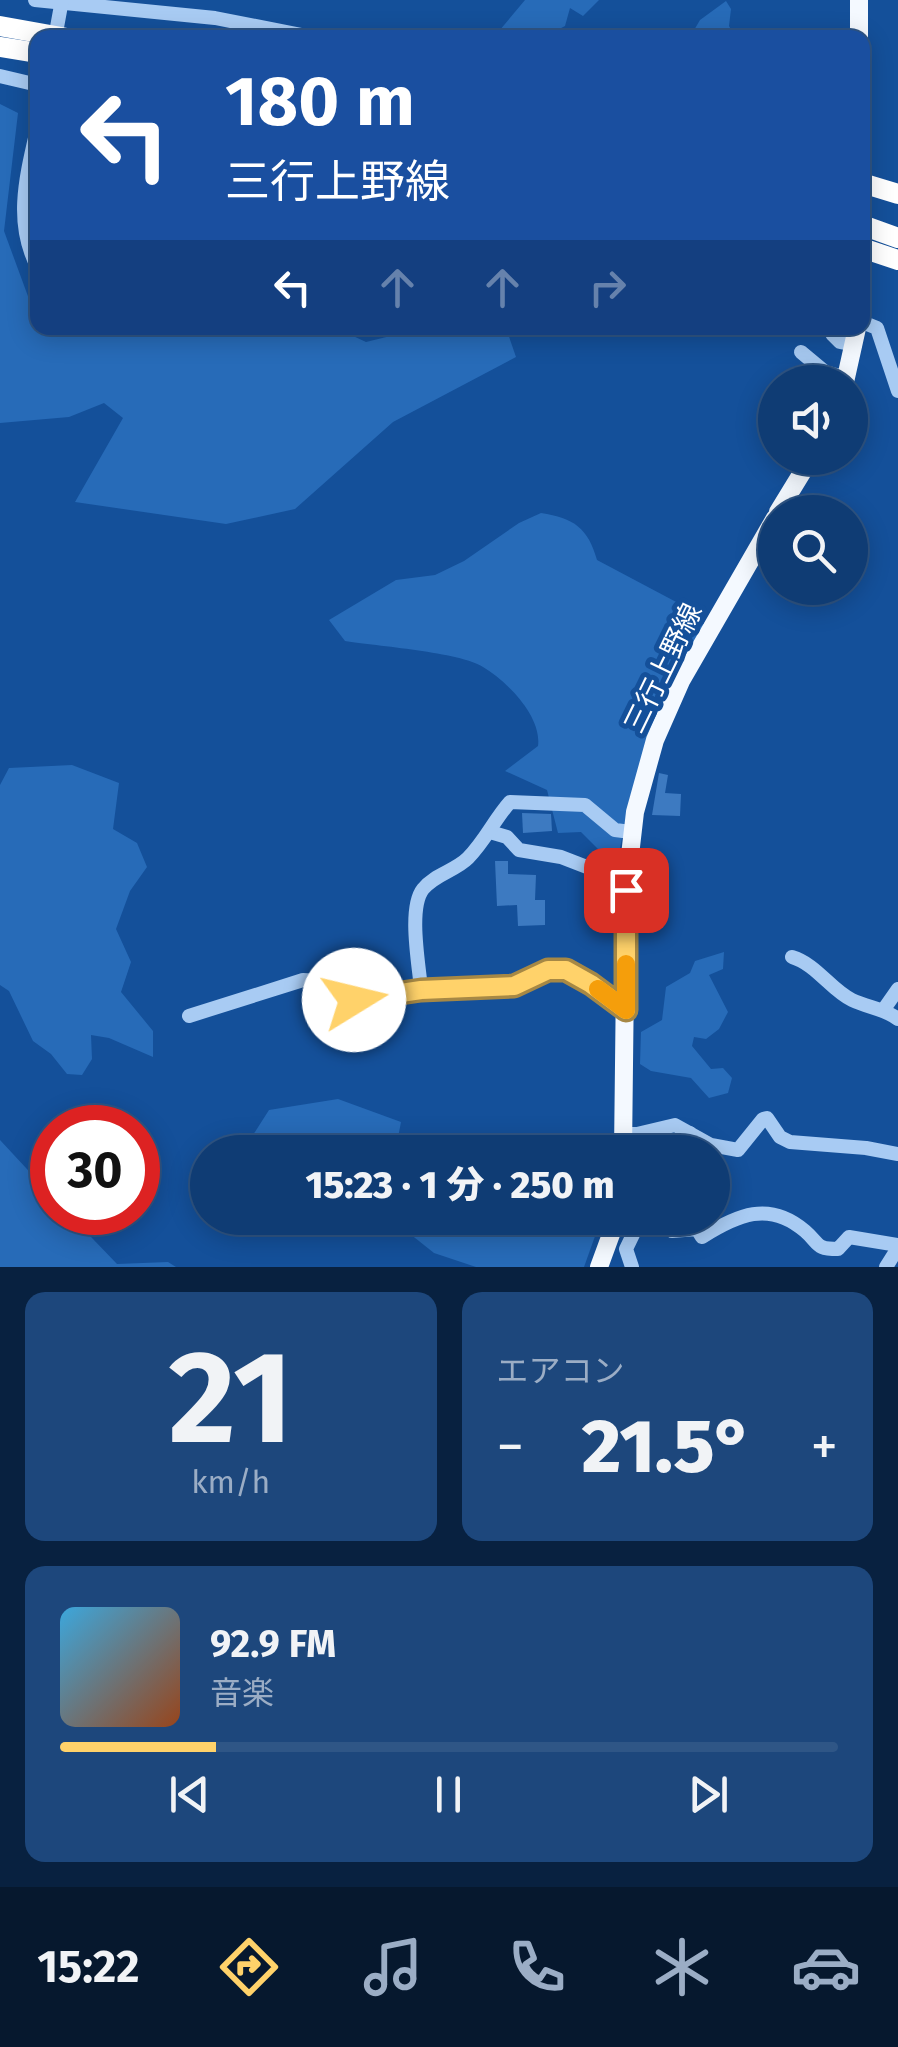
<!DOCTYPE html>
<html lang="ja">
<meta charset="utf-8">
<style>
:root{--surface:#0f3c74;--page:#1d477c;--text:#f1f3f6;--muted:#9badc5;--line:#2f5686;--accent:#ffd26a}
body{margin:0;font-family:"Fira Sans","Noto Sans JP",sans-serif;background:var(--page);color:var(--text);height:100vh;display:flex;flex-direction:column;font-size:38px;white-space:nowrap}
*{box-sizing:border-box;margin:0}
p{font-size:32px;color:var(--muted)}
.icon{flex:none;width:55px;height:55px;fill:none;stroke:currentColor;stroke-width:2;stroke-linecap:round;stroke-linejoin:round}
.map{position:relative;height:1267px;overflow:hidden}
.drawer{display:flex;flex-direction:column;gap:25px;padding:25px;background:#082140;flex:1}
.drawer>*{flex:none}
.guide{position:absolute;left:30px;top:30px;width:840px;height:305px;border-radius:20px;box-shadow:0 5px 25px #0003,0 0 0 2px var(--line);background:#1a4fa0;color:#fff;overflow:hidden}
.fabs{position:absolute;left:758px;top:365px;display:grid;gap:20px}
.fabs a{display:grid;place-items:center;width:110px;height:110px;border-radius:50%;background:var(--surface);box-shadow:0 5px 25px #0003,0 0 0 2px var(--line);font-size:50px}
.speed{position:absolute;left:30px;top:1105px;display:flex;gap:20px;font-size:50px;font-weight:700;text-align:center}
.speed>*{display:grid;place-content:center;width:130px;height:130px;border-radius:50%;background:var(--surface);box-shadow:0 5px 25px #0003,0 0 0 2px var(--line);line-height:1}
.speed .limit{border:15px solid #d22;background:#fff;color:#111}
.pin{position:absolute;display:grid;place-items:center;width:85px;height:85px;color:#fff;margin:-42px;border-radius:20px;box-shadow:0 5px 15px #0006}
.me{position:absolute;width:110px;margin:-55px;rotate:81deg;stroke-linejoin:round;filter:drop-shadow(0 0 8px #0008)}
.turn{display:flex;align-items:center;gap:35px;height:210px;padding:0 30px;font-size:45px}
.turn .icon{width:130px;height:130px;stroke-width:2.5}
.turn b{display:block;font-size:70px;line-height:85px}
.lanes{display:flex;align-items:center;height:95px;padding:0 30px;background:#0003;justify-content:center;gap:50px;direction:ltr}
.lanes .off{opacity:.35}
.big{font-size:75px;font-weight:800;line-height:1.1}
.drawer .tile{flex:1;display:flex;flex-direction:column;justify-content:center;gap:15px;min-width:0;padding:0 35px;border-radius:20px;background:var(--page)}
.drawer .dial{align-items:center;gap:0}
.dial b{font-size:130px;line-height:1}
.song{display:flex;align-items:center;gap:30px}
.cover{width:120px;height:120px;border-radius:15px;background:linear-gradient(135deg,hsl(200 70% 55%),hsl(20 70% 35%))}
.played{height:10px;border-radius:5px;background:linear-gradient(90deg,var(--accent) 20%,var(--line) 20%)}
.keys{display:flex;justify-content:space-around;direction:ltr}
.heat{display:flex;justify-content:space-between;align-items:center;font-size:55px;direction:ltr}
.drawer .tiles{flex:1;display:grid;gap:25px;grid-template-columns:1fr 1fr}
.tile:last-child{grid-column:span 2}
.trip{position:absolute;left:190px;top:1135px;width:540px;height:100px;border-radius:50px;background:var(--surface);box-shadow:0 5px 25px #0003,0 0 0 2px var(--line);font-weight:800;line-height:100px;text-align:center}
.menu{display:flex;height:160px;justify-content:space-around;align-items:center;background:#06182e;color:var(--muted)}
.menu .icon{width:70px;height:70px}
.menu .selected{color:var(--accent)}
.menu b{font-size:45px;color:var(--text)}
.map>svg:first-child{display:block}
.green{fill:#276bb8}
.building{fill:#3d7ac1}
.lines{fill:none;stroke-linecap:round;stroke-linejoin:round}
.minor{stroke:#a8cbf3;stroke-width:14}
.major{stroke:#f4f9ff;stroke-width:18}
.highway{stroke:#fff;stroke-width:20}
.route-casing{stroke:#a68845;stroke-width:25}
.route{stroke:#ffd26a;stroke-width:18}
.slow{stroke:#f59e0b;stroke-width:18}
.labels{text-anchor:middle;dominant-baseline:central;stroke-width:10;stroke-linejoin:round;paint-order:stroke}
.street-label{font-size:28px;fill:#fff;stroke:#14509a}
</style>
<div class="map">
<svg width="898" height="1267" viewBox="0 0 898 1267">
<rect width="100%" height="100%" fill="#14509a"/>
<!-- green -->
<g class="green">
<path d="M525,0H599L583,16L570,8L565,26L544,37H494Z"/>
<path d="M726,1L731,9L729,26L735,37H690L700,20Z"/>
<path d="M0,104L18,113L4,231L29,299H37L38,328H336L366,342L423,328H506L516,357L393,422L295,509L226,524L75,502L123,418L104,403L69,417L0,423Z"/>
<path d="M541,513C574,518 588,528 597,560L680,604L704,625L630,797L619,853H602L581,832L558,833L547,790L505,771L538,746C542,717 508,682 483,667C460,652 376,646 345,641L329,620L396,580L435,575L464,561L519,523Z"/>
<path d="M72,765L119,783L113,829L137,843L147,867L130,891L116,929L131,962L121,992L153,1031V1057L109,1038L91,1035L92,1059L82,1075L67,1074L51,1054L33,1041L9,991L0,985V785L9,768Z"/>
<path d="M724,952L723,969L709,975L728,1012L719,1029L706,1039L694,1037L692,1046L711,1069L723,1068L732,1078L728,1093L709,1098L691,1078L651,1071L640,1064L641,1032L662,1020L666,987L690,973L695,961Z"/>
<path d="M338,1099L401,1122L396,1148L399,1152H251L244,1149L269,1110Z"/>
<path d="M0,1140L52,1196V1212L68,1213L117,1264L168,1262L176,1267H0Z"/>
<path d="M390,1218H594L599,1225L584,1267H476L434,1253Z"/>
</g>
<!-- building -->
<g class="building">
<path d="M659,773L668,775L665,793L681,794L680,816L652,815Z"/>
<path d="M522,813L551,814L552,831L523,833Z"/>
<path d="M495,861H508V874L536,875L535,900H545V925L518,926L517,905L497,906Z"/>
</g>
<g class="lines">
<!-- minor -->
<g class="minor">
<path d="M35,0L215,18L317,38"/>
<path d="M55,38L62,0"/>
<path d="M0,76L38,85"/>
<path d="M38,125C27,173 13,222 38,268"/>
<path d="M862,322L877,328L898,391"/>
<path d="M833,328L832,334L840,342L855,345"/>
<path d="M801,352L825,372L847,378"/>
<path d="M490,832L507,837L519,850L561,857L592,869L627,873"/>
<path d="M792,957C816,964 831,990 852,1000C869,1008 883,1008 898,1019"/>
<path d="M421,989C419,965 408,908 423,889C435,874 455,871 468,858C485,841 494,820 510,802L585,805L615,830L631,832"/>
<path d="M884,1009L898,989"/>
<path d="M189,1016L303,980L321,981L353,1000L421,989L514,986L547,969L566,970L591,984L625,1010"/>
<path d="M624,1134H637L675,1125L711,1145L738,1150L763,1119L767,1118L780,1137L790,1142L866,1148L898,1154"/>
<path d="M674,1152L690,1133"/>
<path d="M658,1218L672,1231L697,1229L702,1237C737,1215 769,1200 805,1231C820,1244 815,1249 838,1249L849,1237L898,1245"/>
<path d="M632,1267L626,1249L641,1218"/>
<path d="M886,1267L898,1248"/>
</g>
<!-- major -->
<g class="major">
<path d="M859,38V0"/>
<path d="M845,382L857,328"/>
<path d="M778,512L811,458"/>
<path d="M623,1152L626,890L635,812L655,740L681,681L775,518"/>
<path d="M599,1267L617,1218"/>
</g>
<!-- highway -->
<g class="highway">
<path d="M0,26L67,38"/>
<path d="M0,47L38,53"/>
<path d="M862,183L898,194"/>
<path d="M862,225L898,238"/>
<path d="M862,248L898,260"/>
</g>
</g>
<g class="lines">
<defs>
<path id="route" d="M354,1000L421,990L514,986L548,970H566L591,984L626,1010V890"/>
</defs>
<!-- route casing -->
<use href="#route" class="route-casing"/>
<!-- route -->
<use href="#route" class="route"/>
<!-- slow -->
<path class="slow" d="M598,989L626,1010V964"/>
</g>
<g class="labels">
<!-- street labels -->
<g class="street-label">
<text transform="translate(663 668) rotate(-64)">三行上野線</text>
</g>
</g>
</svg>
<div class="fabs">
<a><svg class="icon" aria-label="sound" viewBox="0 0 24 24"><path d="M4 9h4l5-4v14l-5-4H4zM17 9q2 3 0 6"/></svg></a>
<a><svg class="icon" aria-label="search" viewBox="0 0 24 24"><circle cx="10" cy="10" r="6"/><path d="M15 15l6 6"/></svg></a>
</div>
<div class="speed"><div class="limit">30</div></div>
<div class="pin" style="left:626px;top:890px;background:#d93025"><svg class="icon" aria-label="arrive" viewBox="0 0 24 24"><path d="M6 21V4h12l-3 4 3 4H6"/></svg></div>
<svg class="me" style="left:354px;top:1000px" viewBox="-20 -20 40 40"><circle r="19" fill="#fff"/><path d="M0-13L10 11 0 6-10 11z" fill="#ffd26a"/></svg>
<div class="trip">15:23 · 1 分 · 250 m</div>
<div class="guide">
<div class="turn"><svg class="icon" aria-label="left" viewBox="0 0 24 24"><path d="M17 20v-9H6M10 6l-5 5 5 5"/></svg><div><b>180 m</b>三行上野線</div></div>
<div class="lanes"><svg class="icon" aria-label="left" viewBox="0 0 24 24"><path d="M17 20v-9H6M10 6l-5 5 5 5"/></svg><svg class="icon off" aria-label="ahead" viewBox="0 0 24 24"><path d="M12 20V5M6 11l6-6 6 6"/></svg><svg class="icon off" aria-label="ahead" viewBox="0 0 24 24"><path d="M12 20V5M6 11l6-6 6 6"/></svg><svg class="icon off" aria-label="right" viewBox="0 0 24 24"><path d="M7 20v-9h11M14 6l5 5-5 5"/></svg></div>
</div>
</div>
<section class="drawer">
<div class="tiles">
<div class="tile dial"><b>21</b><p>km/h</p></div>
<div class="tile"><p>エアコン</p>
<div class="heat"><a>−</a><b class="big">21.5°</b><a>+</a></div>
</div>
<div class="tile">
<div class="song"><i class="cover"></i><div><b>92.9 FM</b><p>音楽</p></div></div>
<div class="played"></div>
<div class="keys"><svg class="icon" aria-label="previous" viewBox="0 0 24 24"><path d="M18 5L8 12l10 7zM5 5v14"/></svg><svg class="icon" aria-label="pause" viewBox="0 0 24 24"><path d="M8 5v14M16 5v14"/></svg><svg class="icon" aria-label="next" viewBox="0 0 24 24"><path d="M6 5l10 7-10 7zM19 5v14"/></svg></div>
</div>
</div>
</section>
<nav class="menu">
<b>15:22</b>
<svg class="icon selected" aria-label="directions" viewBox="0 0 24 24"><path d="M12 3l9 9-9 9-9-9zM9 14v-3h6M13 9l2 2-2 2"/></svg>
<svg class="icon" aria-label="music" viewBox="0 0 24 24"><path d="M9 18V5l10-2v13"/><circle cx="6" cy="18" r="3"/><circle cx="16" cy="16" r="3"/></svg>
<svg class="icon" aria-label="phone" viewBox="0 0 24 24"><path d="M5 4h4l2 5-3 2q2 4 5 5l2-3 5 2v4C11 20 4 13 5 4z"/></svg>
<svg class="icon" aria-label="climate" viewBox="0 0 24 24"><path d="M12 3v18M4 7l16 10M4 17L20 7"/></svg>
<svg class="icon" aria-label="car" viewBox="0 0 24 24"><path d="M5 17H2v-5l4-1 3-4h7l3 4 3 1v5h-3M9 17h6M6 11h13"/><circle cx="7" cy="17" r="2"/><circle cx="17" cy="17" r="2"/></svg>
</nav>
